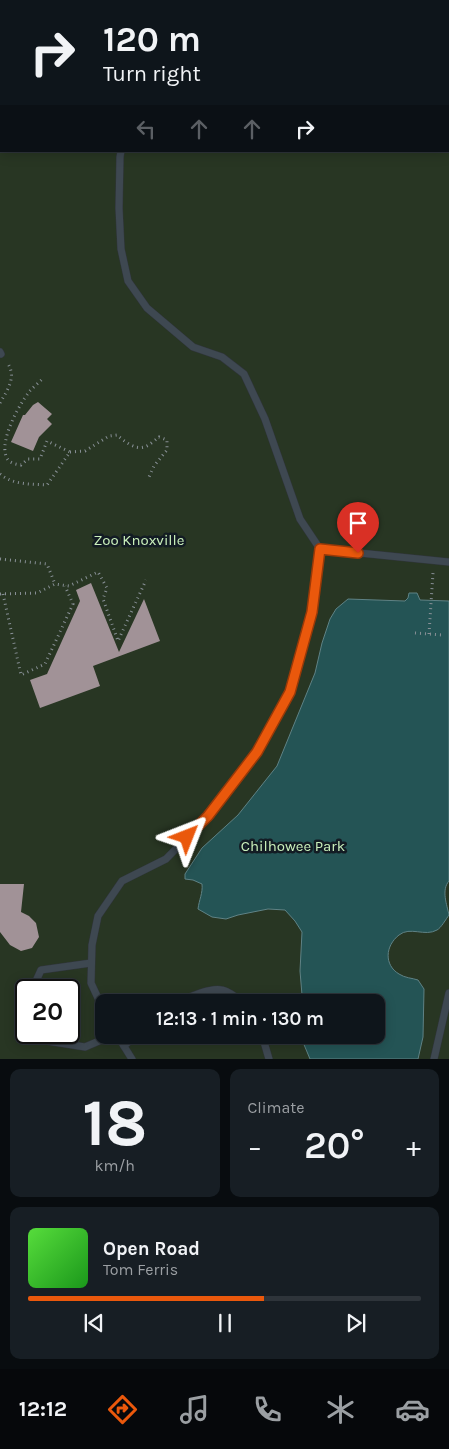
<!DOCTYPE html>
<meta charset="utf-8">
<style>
:root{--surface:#0e151b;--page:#171e24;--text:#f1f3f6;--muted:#9b9fa3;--line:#2e343a;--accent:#ea580c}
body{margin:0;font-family:Karla,sans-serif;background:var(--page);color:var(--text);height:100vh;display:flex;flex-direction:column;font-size:19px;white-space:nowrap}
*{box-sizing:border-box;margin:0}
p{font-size:16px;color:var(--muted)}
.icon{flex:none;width:28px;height:28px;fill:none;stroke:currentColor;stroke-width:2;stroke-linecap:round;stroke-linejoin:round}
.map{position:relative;height:1059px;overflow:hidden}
.drawer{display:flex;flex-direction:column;gap:10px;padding:10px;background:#080c0f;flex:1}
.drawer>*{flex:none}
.banner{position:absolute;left:0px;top:0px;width:450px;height:152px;box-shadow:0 2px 12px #0003,0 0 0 1px var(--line);background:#0e151b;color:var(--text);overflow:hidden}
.speed{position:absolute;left:15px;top:979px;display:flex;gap:10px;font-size:25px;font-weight:700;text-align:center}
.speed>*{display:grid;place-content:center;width:65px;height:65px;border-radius:50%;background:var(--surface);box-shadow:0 2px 12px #0003,0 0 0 1px var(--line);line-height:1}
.speed .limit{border:2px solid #111;border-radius:8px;background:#fff;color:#111}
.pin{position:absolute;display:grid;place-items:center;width:42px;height:42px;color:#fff;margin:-51px -21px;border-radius:50% 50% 50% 0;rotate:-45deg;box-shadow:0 0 5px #0007}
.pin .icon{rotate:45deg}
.me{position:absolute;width:55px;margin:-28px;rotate:45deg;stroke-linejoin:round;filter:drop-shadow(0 0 4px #0008)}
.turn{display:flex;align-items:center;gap:18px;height:105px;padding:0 20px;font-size:22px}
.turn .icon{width:65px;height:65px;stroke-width:2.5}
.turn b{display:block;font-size:35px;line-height:42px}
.lanes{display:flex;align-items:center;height:48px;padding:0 20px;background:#0003;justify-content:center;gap:25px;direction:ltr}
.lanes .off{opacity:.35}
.big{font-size:38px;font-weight:600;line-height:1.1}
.drawer .tile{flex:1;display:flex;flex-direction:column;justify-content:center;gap:8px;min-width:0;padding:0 18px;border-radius:10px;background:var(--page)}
.drawer .dial{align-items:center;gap:0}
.dial b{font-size:65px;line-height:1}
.song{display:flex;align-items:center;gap:15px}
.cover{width:60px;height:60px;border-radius:8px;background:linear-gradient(135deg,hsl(110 70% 55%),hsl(120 70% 35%))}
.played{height:5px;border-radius:2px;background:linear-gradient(90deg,var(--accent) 60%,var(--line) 60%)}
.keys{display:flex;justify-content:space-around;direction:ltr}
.heat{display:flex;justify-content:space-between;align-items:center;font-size:28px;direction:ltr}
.drawer .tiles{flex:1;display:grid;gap:10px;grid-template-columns:1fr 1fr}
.tile:last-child{grid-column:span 2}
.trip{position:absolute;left:95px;top:994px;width:290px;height:50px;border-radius:10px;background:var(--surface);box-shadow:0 2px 12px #0003,0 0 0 1px var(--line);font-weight:600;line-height:50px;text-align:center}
.dock{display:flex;height:80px;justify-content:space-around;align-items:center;background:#06080b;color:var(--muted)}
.dock .icon{width:35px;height:35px}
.dock .active{color:var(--accent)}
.dock b{font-size:22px;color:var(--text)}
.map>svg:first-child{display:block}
.green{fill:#283623;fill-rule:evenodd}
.water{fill:#245455;stroke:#5f8285}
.building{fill:#a19297}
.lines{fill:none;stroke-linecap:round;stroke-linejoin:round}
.service-casing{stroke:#30353b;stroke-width:8}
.path{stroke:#889096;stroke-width:3;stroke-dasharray:1 4;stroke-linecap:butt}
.service{stroke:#3e4851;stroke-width:7}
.route-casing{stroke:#983908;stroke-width:12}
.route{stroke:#ea580c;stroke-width:9}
.labels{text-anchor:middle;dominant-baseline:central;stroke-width:5;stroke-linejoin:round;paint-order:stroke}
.park-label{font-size:15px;fill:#cbf1bc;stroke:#131c24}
</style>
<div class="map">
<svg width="449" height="1059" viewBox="0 0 449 1059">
<rect width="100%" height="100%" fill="#131c24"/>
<!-- green -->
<path class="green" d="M0,0H449V1059H0ZM1,1H449V151H1ZM26,990H69V1032H26ZM104,1002H376V1035H104Z"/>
<!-- water -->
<path class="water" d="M409,593H417L420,600L449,601V881C441,890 447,905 449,915C446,919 441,928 437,930C425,937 410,926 399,935C385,946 384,965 399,974C405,978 412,978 418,980L424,989L423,1037L418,1059H310L300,1035H376V1002H300L302,995L300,971L302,932L295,921L285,910L268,909L238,915L226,919L212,917L198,909C199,900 203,893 202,884L193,880L185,879V874L202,848L238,815L277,766L315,673L322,643L330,619L336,609L348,599L405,601L408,598Z"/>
<!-- building -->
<g class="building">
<path d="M38,402L52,414L47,419L52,424L39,437L33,451L11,442L23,415H25L33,405Z"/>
<path d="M91,583L119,652L144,599L160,641L93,666L100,686L40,708L30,680L47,674L80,601L76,590Z"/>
<path d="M0,884H24L21,912L29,916L36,923L39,937L32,948L21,951L10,945L0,932Z"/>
</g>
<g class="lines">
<defs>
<g id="service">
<path d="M439,1L447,0"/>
<path d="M0,352L1,354"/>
<path d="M320,549L449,562"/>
<path d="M32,990L41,970L91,963"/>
<path d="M26,1002L21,1013L26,1018"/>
<path d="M179,1002C188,997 212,987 222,990C230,992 236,997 242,1002"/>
<path d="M104,1011L91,983L92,945L98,916L122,881L166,859L208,816L257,752L290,692L312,612L320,549L300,519L265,419L244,374L222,357L193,347L147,308L128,281L121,249L119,208L120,157L121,151"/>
<path d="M39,1032L47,1041L85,1047L113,1035"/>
<path d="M117,1035L132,1059"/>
<path d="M262,1035L269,1059"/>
<path d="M124,1046L136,1035"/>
<path d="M434,1059L449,993"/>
</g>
</defs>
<!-- service casing -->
<use href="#service" class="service-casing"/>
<!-- path -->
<g class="path">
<path d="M0,403C8,389 17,377 7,362"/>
<path d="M70,452L85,451L109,436L117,435C124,441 135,450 144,447C149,446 155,440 159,437L167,440V450L154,466L149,477"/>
<path d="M0,474C13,485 31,484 47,485L70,452L47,441L40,459H28L21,465C15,464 8,463 6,456C0,439 19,405 29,392C33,387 39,383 43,378"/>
<path d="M0,559L47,564L55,584"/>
<path d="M0,594L37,593L55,584L69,586L98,572L107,588L103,599L118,641L146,580"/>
<path d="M3,594L21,675L45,664L73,604L65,586"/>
<path d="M415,633L442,635"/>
<path d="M429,634L433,573"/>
</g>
<!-- service -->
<use href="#service" class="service"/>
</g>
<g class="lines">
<defs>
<path id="route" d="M187,837L208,816L257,752L290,692L312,612L320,549L358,553"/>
</defs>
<!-- route casing -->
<use href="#route" class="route-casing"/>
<!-- route -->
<use href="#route" class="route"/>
</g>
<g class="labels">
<!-- park labels -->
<g class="park-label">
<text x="139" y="540">Zoo Knoxville</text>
<text x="293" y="846">Chilhowee Park</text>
</g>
</g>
</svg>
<div class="speed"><div class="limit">20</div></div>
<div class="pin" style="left:358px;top:553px;background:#d93025"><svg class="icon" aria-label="arrive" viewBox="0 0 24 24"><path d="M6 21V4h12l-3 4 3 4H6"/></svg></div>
<svg class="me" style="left:187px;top:837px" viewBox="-20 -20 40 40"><path d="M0-17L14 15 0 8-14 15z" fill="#ea580c" stroke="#fff" stroke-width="4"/></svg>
<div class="trip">12:13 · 1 min · 130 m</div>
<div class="banner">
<div class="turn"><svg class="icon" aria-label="right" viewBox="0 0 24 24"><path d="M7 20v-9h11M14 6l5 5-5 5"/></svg><div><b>120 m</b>Turn right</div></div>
<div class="lanes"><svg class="icon off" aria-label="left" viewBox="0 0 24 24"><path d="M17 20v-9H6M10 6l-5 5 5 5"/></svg><svg class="icon off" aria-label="ahead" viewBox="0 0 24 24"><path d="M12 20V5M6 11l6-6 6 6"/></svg><svg class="icon off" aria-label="ahead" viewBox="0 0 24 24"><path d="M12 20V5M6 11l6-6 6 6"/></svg><svg class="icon" aria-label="right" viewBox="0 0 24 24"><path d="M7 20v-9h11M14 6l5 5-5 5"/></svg></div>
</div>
</div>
<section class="drawer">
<div class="tiles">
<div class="tile dial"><b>18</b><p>km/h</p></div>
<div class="tile"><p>Climate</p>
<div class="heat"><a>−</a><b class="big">20°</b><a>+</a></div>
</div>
<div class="tile">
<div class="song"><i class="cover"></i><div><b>Open Road</b><p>Tom Ferris</p></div></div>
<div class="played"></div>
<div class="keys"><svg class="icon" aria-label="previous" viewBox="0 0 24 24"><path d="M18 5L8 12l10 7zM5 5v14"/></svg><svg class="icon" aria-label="pause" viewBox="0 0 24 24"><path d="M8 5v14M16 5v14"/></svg><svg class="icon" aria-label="next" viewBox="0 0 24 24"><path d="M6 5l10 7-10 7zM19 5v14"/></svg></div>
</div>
</div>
</section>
<nav class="dock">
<b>12:12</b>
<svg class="icon active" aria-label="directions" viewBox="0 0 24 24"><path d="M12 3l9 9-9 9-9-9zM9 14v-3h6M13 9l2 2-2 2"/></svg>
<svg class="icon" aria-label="music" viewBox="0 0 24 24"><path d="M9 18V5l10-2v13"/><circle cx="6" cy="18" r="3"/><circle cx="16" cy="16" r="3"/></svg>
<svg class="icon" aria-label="phone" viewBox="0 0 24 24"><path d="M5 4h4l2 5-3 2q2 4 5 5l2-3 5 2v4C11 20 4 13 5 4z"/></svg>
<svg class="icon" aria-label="climate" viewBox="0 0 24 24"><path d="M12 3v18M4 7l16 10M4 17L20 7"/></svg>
<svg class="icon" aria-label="car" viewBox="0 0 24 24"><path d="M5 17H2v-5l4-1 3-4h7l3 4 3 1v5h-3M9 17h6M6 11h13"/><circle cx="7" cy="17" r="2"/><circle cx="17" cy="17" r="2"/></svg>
</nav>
